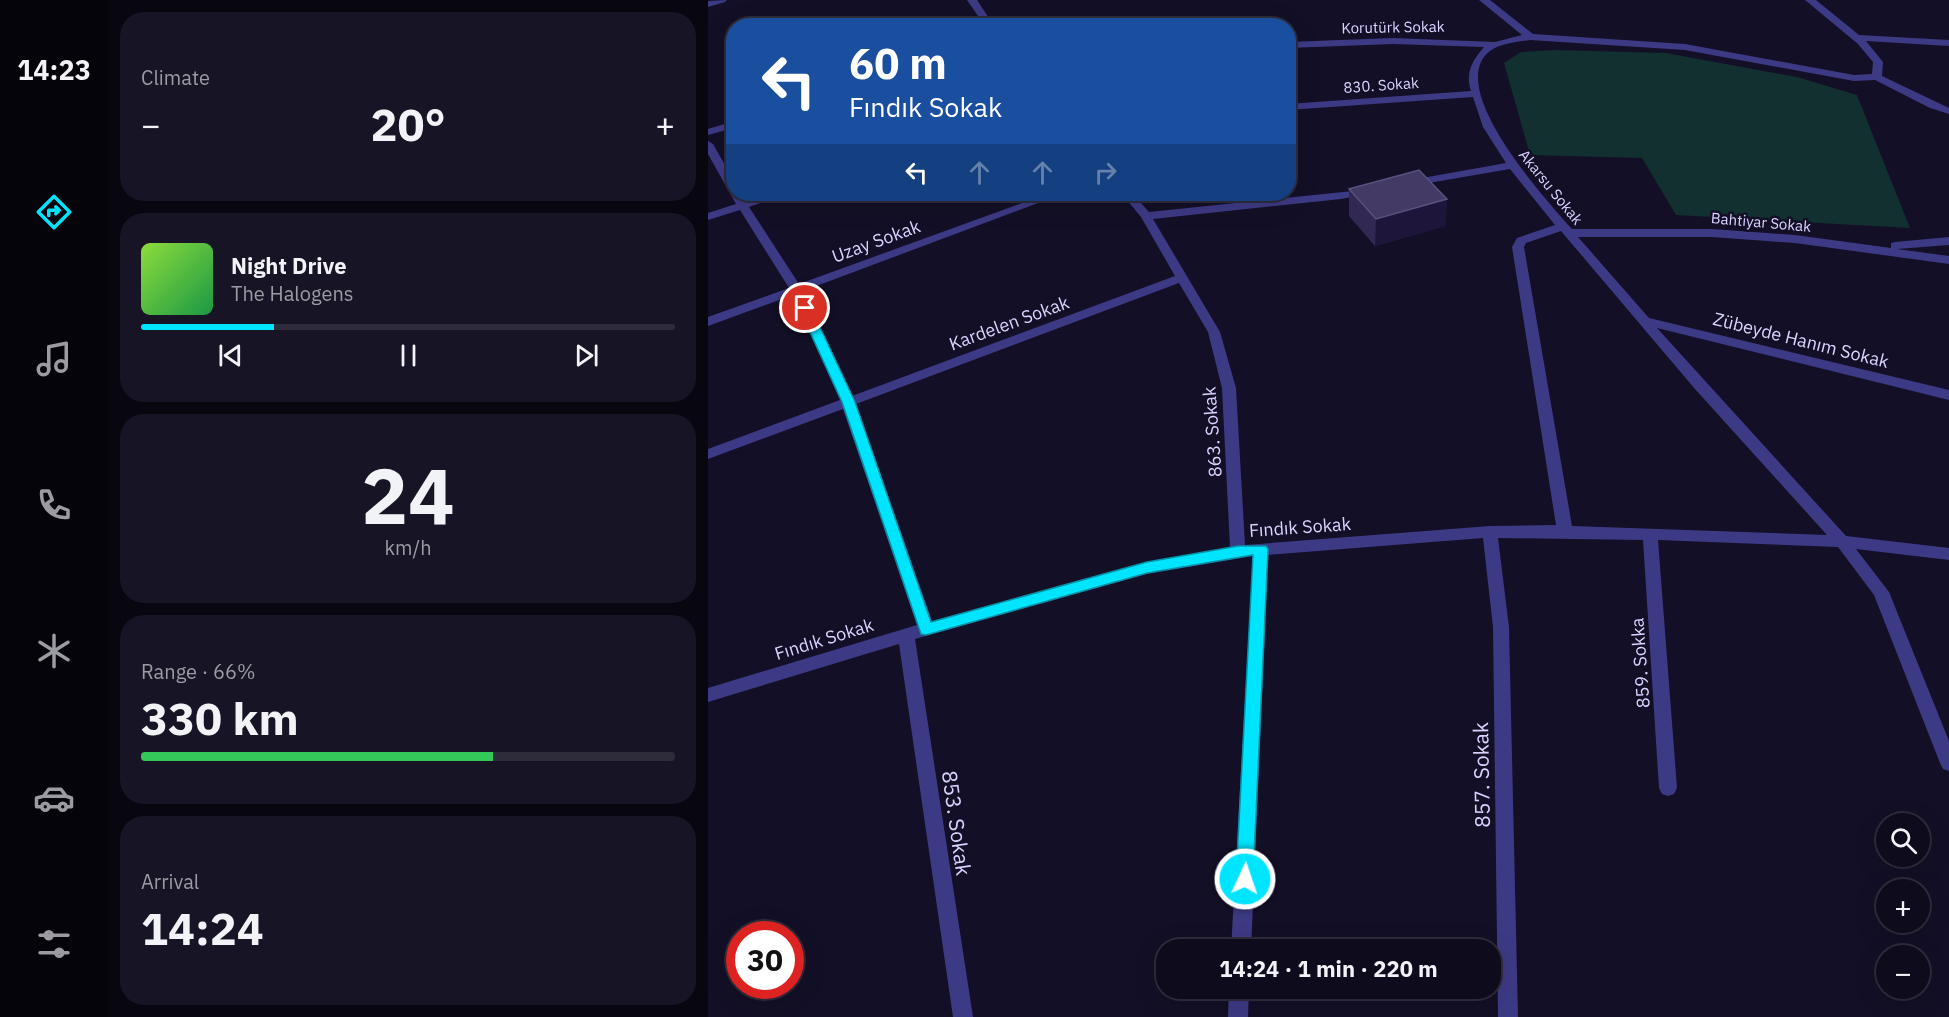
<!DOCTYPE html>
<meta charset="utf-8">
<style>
:root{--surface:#0e0b1c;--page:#171425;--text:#f1f3f6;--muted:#9b9ba3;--line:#2e2b3b;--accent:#00e5ff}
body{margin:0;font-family:"IBM Plex Sans",sans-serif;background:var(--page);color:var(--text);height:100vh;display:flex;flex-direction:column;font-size:22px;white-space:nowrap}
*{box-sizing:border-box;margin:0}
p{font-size:20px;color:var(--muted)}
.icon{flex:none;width:33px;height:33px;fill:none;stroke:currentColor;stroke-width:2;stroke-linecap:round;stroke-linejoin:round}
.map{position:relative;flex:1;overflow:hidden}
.details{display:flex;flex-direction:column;gap:12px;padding:12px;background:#08060f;width:600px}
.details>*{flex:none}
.guide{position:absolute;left:18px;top:18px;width:570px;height:183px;border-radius:24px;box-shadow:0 6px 24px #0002,0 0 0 2px var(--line);background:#1a4fa0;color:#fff;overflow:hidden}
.buttons{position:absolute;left:1168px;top:813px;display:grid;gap:12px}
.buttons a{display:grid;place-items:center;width:54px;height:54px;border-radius:50%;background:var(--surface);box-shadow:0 6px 24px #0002,0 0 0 2px var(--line);font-size:30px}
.speed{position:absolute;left:18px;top:921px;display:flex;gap:12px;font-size:30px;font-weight:700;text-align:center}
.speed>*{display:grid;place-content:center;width:78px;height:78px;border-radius:50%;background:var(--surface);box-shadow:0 6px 24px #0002,0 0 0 2px var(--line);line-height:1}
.speed .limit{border:9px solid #d22;background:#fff;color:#111}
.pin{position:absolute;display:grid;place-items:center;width:51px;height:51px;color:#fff;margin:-26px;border:3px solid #fff;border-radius:50%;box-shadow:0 2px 6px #0007}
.me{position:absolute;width:66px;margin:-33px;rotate:3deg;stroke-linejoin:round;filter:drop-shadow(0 0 4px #0008)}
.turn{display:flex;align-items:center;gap:21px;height:126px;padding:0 24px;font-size:27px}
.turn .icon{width:78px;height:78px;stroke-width:2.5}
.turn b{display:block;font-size:42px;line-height:51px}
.lanes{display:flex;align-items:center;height:57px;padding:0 24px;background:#0003;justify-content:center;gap:30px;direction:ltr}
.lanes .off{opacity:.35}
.big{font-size:45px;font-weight:700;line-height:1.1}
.details .tile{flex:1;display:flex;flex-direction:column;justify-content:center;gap:9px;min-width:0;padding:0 21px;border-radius:24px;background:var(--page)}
.details .dial{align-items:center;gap:0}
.dial b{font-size:78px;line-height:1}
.song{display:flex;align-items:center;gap:18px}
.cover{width:72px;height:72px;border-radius:9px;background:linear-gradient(135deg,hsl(90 70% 55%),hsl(140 70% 35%))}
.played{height:6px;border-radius:3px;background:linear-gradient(90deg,var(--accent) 25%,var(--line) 25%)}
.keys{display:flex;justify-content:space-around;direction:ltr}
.heat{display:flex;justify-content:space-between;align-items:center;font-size:33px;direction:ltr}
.charge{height:9px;border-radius:4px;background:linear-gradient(90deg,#34c759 66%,var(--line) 0)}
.trip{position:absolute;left:448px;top:939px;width:345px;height:60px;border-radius:24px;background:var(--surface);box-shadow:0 6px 24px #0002,0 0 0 2px var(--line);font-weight:700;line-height:60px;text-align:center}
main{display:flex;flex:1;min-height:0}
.tabs{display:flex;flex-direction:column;width:108px;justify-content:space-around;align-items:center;background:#06040b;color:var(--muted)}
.tabs .icon{width:42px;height:42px}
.tabs .active{color:var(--accent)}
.tabs b{font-size:27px;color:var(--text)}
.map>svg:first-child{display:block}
.green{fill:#12302f}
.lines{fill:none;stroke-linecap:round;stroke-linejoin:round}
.minor{fill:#3d3a85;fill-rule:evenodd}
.wall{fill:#312854}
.shaded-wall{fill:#1d163a}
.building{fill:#433a66;stroke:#5a527e;stroke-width:1.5}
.route{fill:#00e5ff;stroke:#0095a6;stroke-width:1.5}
.labels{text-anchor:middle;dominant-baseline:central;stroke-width:5;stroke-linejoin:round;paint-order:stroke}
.far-street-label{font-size:15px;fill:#d9d4ff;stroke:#130f26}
.street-label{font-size:18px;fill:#d9d4ff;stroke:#130f26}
.near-street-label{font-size:21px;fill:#d9d4ff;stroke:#130f26}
</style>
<main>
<nav class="tabs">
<b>14:23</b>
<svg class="icon active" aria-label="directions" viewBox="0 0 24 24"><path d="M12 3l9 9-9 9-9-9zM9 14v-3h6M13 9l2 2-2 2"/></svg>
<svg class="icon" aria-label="music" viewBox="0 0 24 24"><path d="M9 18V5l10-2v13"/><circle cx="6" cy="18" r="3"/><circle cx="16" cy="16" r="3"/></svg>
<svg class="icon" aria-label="phone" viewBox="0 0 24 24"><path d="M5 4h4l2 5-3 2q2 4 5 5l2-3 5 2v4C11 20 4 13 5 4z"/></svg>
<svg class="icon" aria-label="climate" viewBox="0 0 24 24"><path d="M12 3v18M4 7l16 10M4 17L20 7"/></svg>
<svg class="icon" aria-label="car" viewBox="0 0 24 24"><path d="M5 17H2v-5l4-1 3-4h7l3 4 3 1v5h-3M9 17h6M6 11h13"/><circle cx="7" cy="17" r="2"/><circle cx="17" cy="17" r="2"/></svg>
<svg class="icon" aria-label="filters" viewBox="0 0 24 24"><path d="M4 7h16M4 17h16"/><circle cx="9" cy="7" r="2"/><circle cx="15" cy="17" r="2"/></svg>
</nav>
<section class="details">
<div class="tile"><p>Climate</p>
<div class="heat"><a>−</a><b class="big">20°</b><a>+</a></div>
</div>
<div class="tile">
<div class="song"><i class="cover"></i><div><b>Night Drive</b><p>The Halogens</p></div></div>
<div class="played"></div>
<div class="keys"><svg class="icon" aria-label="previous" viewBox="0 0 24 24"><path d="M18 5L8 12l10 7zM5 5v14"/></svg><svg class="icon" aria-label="pause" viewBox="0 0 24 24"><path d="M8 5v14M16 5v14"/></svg><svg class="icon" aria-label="next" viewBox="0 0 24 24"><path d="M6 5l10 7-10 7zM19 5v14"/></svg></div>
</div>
<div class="tile dial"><b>24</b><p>km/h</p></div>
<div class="tile"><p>Range · 66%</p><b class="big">330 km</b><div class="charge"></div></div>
<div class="tile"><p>Arrival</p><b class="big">14:24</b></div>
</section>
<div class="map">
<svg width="1241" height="1017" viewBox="0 0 1241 1017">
<rect width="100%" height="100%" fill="#130f26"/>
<!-- green -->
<path class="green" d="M848,50L958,53L1089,77L1149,95L1202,228L968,215L934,158L822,155L796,63L813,52Z"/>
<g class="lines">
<!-- minor -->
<g class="minor">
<path d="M19,0L17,2L0,7V1Z"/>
<path d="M259,0H269L286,26H277Z"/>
<path d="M771,0H782L825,34L977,44L1146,75L1164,74L1165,62L1150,44L1097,0H1108L1151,35L1241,40V46L1158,41L1175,62L1174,76L1241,108V114L1222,108L1167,80L1146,81L977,50L822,40C809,42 793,43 782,51C735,87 839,201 864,229H1004L1087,235L1183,248V243L1187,242L1241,237V245L1189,249L1241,256V264L1087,243L1004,237H870L941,318L1241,390V400L949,328L1138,536L1241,548V560L1148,549L1181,592L1241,741V771L1235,769L1232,763L1166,595L1130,547L950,540L969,788L966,794L960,796L954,794L951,788L935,540L790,538L801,627L810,1017H790L785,627L775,538L560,555L543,950H523L545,556L439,574L207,639L265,1017H245L191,644L0,702V688L209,625L135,409L0,459V449L132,400L85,295L0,326V317L81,288L32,210L0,220V213L28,204L0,154V141L5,144L26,181V194H32L37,201L61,194H77L41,207L91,284L339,194H354L95,291L144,396L467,276L433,217L414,194H425L441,212L665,189V193L633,199L445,219L512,332L528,388L537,545L782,526L848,525L804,247L809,238L847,225L802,169L703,186L697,183L703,180L798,163L775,127L765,97L580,110V104L763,91C757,73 764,61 776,47L685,44L580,48V42L685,38L787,42L814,35ZM853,231L987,389L1119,535L864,526L816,247L818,243ZM471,283L500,332L514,388L522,547L439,562L224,621L148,404Z"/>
<path d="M26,121V128L0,135V129Z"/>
<path d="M521,988H541L540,1017H520Z"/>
</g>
</g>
<!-- wall -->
<path class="wall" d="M641,189L739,199L737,226L667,246L641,216Z"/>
<!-- shaded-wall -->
<path class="shaded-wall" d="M739,199L737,226L667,246L668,219Z"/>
<!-- building -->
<path class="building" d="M711,170L739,199L668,219L641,189Z"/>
<!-- route -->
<path class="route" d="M97,305L103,308L147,402L223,622L439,562L530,546H558L560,549L545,879L543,885L537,887L530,885L528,879L545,555L439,573L218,635L213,634L134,402L91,308Z"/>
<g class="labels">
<!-- far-street labels -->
<g class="far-street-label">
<text transform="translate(685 27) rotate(-1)">Korutürk Sokak</text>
<text transform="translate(673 85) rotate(-4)">830. Sokak</text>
<text transform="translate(843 187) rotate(51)">Akarsu Sokak</text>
<text transform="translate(1053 222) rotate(5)">Bahtiyar Sokak</text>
</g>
<!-- street labels -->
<g class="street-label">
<text transform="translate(168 241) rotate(-20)">Uzay Sokak</text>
<text transform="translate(301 323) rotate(-20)">Kardelen Sokak</text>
<text transform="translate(1093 340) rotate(14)">Zübeyde Hanım Sokak</text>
<text transform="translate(504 432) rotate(-94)">863. Sokak</text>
<text transform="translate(592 527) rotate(-4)">Fındık Sokak</text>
<text transform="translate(116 639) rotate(-17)">Fındık Sokak</text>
<text transform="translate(932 663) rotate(-94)">859. Sokka</text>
</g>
<!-- near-street labels -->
<g class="near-street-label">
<text transform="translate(773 775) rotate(-91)">857. Sokak</text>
<text transform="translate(249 823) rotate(82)">853. Sokak</text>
</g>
</g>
</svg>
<div class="buttons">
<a><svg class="icon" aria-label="search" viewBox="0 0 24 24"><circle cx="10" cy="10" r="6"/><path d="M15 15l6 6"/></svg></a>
<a>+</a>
<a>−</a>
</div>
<div class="speed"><div class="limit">30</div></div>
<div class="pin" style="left:97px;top:308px;background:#d93025"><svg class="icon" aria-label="arrive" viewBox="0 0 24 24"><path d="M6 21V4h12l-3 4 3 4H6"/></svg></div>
<svg class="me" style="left:537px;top:879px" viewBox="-20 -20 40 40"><circle r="17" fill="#00e5ff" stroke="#fff" stroke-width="3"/><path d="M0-11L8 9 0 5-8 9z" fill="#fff"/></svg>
<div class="trip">14:24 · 1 min · 220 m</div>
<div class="guide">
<div class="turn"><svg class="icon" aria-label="left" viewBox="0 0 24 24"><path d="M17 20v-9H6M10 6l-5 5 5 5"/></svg><div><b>60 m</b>Fındık Sokak</div></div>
<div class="lanes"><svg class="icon" aria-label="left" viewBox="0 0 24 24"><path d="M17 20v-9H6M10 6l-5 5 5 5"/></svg><svg class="icon off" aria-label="ahead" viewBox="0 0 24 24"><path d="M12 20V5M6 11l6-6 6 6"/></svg><svg class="icon off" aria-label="ahead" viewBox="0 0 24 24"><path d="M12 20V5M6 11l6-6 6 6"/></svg><svg class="icon off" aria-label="right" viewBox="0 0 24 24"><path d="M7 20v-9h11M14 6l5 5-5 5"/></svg></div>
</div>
</div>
</main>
